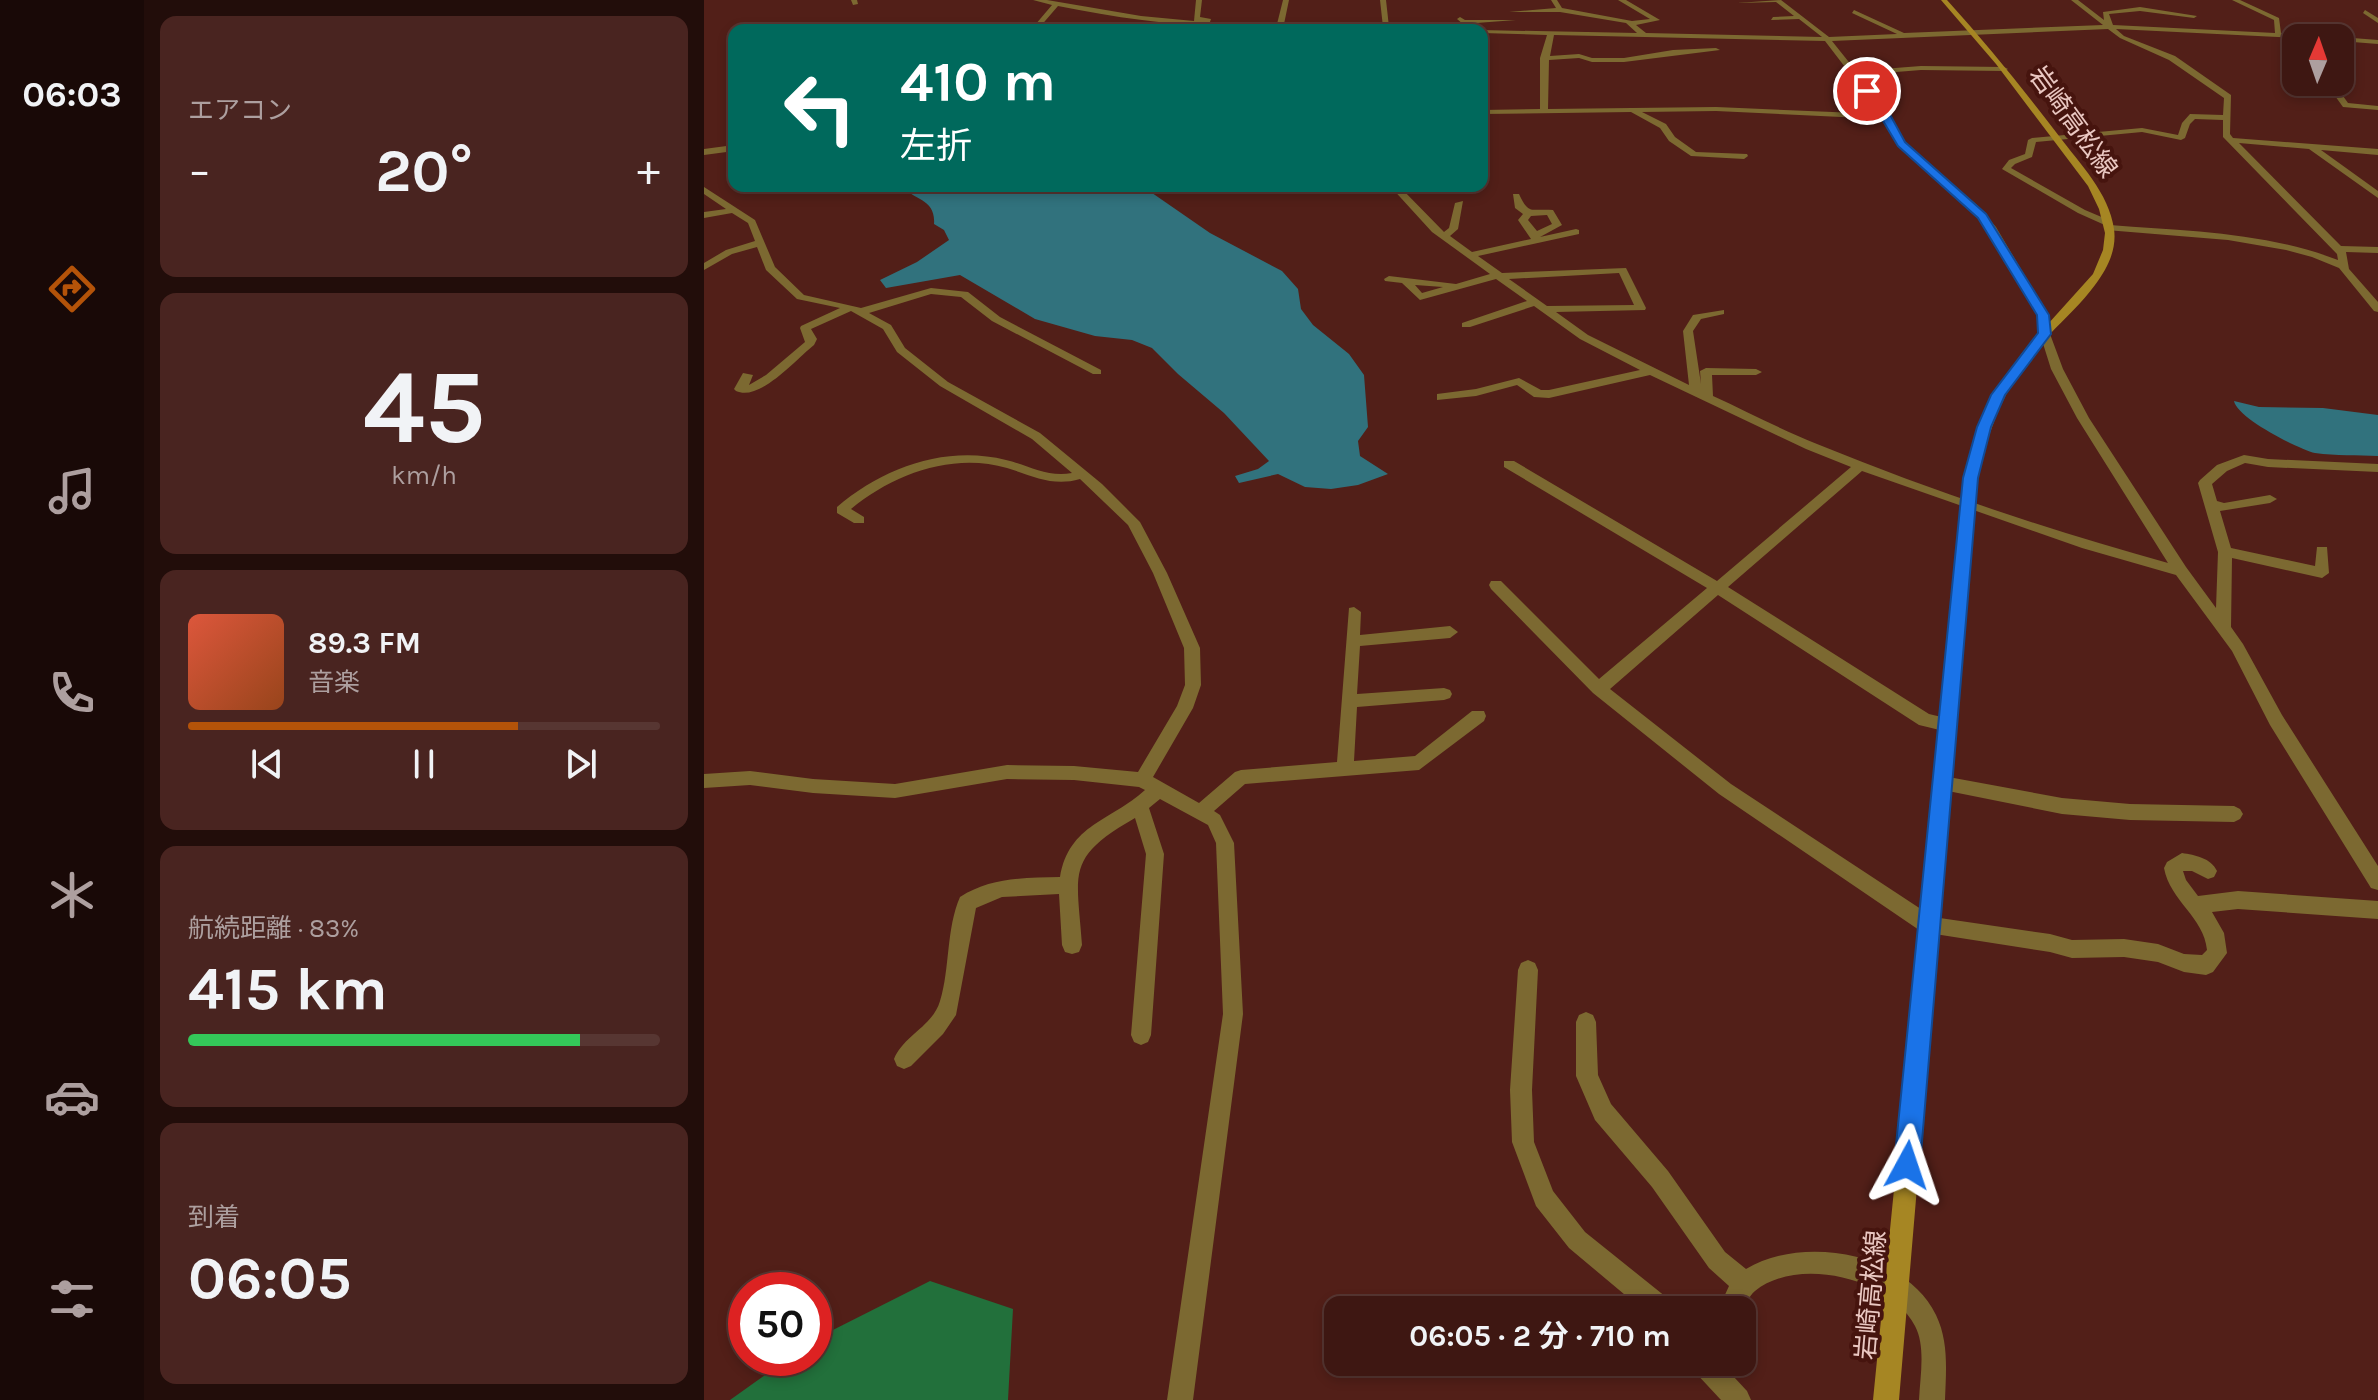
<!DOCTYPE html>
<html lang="ja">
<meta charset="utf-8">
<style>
:root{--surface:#3e1712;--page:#492420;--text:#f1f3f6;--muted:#ad9f9f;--line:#573632;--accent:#b45309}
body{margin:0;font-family:Karla,"Noto Sans JP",sans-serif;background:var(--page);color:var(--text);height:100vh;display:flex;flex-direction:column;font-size:30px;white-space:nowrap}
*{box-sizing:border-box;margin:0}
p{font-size:26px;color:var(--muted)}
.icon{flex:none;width:44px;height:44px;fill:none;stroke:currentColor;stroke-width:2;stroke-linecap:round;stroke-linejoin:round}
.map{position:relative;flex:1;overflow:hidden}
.drawer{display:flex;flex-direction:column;gap:16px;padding:16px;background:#220d0a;width:560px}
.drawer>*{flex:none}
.banner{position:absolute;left:24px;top:24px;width:760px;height:168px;border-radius:16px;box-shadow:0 4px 12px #0003,0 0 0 2px var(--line);background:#00695c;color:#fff;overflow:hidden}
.needle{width:52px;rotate:2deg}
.fabs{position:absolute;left:1578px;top:24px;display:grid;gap:16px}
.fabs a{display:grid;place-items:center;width:72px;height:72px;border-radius:16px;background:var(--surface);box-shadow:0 4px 12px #0003,0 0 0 2px var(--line);font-size:40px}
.speed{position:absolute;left:24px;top:1272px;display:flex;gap:16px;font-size:40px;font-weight:700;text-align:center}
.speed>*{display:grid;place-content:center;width:104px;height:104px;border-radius:50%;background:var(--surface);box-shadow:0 4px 12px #0003,0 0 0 2px var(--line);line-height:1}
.speed .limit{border:12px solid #d22;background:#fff;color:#111}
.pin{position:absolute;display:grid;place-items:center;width:68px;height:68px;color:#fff;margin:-34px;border:4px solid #fff;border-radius:50%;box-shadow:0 2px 8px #0007}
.me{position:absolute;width:88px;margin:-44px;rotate:5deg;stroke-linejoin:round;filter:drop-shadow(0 0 6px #0008)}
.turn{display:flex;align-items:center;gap:28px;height:168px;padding:0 40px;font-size:36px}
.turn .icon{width:104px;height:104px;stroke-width:2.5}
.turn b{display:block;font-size:56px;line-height:68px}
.big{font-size:60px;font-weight:700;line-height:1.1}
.drawer .tile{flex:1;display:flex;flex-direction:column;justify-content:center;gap:12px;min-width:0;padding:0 28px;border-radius:16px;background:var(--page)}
.drawer .dial{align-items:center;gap:0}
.dial b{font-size:104px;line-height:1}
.song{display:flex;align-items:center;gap:24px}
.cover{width:96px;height:96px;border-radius:12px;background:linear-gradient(135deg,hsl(10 70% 55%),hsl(20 70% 35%))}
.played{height:8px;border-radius:4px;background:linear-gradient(90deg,var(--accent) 70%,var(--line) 70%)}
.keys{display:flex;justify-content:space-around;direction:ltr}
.heat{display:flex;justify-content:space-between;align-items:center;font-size:44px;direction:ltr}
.charge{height:12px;border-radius:6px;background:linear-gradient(90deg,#34c759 83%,var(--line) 0)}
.trip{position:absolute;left:620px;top:1296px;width:432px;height:80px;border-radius:16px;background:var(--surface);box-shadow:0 4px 12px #0003,0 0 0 2px var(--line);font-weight:700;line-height:80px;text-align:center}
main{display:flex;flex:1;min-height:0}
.dock{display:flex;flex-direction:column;width:144px;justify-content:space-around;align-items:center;background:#190907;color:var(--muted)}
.dock .icon{width:56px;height:56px}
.dock .active{color:var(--accent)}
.dock b{font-size:36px;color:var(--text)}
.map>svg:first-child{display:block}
.forest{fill:#22703b}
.water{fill:#31727d}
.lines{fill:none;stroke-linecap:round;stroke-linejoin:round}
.minor{fill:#7c6931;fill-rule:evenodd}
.secondary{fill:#a68623;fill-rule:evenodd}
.route{fill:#1a73e8;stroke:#114b97;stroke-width:2}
.labels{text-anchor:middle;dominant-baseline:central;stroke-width:8;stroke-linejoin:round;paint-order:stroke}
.street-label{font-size:26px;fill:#eac8c2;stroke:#46140e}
</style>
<main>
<nav class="dock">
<b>06:03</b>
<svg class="icon active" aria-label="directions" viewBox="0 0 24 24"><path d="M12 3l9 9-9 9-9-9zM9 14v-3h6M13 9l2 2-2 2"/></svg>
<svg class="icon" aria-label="music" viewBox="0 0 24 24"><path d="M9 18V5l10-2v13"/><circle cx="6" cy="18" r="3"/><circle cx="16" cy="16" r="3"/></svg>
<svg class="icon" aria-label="phone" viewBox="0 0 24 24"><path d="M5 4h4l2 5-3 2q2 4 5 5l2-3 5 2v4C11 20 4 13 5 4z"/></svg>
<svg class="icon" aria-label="climate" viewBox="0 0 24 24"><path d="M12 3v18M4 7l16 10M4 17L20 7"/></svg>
<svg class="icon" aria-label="car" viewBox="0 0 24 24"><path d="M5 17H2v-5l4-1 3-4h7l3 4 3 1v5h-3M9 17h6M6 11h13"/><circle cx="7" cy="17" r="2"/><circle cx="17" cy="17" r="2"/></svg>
<svg class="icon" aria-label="filters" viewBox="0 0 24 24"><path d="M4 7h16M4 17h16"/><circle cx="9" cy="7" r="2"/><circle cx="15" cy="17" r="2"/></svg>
</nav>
<section class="drawer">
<div class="tile"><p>エアコン</p>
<div class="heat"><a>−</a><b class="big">20°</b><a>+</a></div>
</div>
<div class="tile dial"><b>45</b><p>km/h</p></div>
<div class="tile">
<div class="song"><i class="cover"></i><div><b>89.3 FM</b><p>音楽</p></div></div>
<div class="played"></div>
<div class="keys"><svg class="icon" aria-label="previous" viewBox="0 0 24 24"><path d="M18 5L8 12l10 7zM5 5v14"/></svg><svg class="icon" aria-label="pause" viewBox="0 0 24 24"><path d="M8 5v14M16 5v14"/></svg><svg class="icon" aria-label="next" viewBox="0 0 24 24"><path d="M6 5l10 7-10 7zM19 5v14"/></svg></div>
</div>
<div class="tile"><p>航続距離 · 83%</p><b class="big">415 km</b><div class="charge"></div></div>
<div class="tile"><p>到着</p><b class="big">06:05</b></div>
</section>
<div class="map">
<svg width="1674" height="1400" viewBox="0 0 1674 1400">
<rect width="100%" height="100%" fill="#521f18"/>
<!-- forest -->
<path class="forest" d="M226,1281L309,1309L304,1400H26L85,1358H110V1341L117,1336Z"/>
<!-- water -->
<g class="water">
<path d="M197,186H438L506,233L578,271L594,289L597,309L609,325L645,354L660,375L664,427L654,441L656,456L684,474L654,485L627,489L601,487L574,474L535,483L531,476L554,469L565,461L520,413L474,374L448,348L428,340L391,336L331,319L256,275L182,288L176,280L213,262L245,240L240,230L230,224C232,199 210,200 197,186Z"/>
<path d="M1530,401L1555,407L1619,408L1674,415V456C1654,455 1632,456 1611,453C1594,449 1533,418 1530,401Z"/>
</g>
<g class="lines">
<!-- minor -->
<g class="minor">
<path d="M147,0H153L154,4L149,5Z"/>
<path d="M329,0H343L437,16L490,21L492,0H498L496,17L507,19L506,22L573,24L579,0H585L580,24L679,27L676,0H682L685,27L746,30C640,30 543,33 438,20C410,17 382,11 354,6L335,28L315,30L331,25L348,5Z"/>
<path d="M847,0H853L858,8L928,21L946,19L914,0H922L956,20L932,25L942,33L1118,37L1095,19L1067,20L1069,17L1090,16L1072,2L1033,3L1077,0L1125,37L1193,34L1148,13L1150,10L1200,33L1399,25L1367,0H1374L1400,20L1399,12L1436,7L1493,16L1490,18L1436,11L1405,14L1409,25L1571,33L1570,20L1528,0H1536L1575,18L1577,33L1625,37L1592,38L1412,29L1420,36L1471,56L1527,95L1526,134L1529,138L1674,149V155L1617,150L1674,191V198L1605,149L1535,143L1637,246L1674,247V253L1642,252L1645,269L1674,302V312L1670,311L1635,268L1608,257L1582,250L1524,240L1402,230L1403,226L1374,213L1298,169L1305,160L1321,154L1324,140L1328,138L1438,128L1474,135L1478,123L1486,114L1519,115L1520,98L1465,60L1416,38L1404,29L1128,41L1152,71L1217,66L1300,67L1304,69L1300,71L1217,70L1155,75L1182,109L1200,143L1273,205L1292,227L1344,315L1346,334L1359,369L1385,418L1482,567L1512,608L1514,552L1494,483L1496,480L1513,465L1540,455L1564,459L1674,464V472L1564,467L1541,463L1523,471L1508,484L1513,501L1520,503L1566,495L1573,499L1566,503L1516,511L1527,548L1611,566L1613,547H1623L1625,573L1618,578L1528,558L1527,627L1539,644L1578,715L1674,866V890L1667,888L1566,725L1528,651L1472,575L1378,548L1158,471L1024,587L1225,714L1250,720L1252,725L1250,730L1244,732L1215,725L1014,595L906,689L1027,784L1229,917L1346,934L1368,940L1420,939L1454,944L1480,954L1498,955L1503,950C1500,917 1466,901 1460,868L1463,862L1478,853C1491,855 1507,858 1513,871L1510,877L1504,879L1488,871H1479L1482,880L1494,896L1534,891L1674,901V919L1534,909L1508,912L1520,933L1523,953L1509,972L1502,975L1480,972L1454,962L1420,957L1368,958L1346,952L1218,932L1015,794L889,693L787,589L785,585L787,581H797L895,679L1003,588L800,467V461H810L1013,581L1147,467L1102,449L946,375L845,398L830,397L813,385L772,396L733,400V394L772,389L815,378L837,390H845L936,370L876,339L830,306L766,327H758V323L823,301L792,279L716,300L698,283L681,281L680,279L685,276L752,284L786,274L728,232L686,186H695L740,232L745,228L751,203L759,201L754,229L746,236L768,252L827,239L814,220L819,214L811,208L809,194H815C825,216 828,208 849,210L858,225L836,237L872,229L875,230V234L774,256L798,273L922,268L942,308L941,310L852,312L884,335L985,385L979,331L989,315L1020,310V314L997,319L989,331L997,384L996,371L1002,368L1052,369L1058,372L1052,375H1008L1009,396C1044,412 1078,430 1113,444C1228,491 1345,530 1464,563L1373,418L1347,369L1336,334L1334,315L1283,228L1267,209L1194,146L1180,119L1012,111L938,112L962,124L971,137L992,152L1043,154L1044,156L1040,159L987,156L965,141L956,128L927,112L778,114V110L836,109V58L843,35L778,33L776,30L933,33L922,23L856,12H805L852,8ZM850,35L1121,41L1177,114L1012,107L844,109L845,60L875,58L888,62H920L1016,50L1012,48L969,50L920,58H888L875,54L846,56ZM1491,119L1519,120V137L1633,254L1634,260C1561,232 1483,231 1406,225L1407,221L1381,210L1307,168L1311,164L1328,157L1332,142L1438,132L1477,140L1481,138L1486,124ZM843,215L848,224L833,231L824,220L827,216ZM915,273L930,305L843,306L805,279ZM711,285L739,287L718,293Z"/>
<path d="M1661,10L1674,18V23L1659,13Z"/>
<path d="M756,17L761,20H812L759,24L753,19Z"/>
<path d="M1636,37L1674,40V44L1636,41V38H1633Z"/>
<path d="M1621,82H1629L1644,103L1674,106V110L1639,107Z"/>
<path d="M30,145V151L0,155V149Z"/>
<path d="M0,187L51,220L71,267L100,295L157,308L227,288L264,292L296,317L397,370V374H389L288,321L257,297L227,294L165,313L187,325L201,348L244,382L336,433L398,484L436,522L463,573L496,648L497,685L489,708L449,777L495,803L531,772L537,770L633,762L645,608L650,607L657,612L656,635L746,626L754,632L746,638L656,646L653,694L740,688L746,690L748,694L746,698L740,700L653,707L650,761L711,756L768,711H780L782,716L780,721L715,770L541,784L510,811L516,815L530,843L539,1014L489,1400H463L519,1014L512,843L504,825L456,799L445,808L460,854L447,1035L444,1042L437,1045L430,1042L427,1035L442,854L431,818C361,858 373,872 378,945L375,952L368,954L361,952L358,945L355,894L298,897L272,908L252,1015L239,1034L207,1066L200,1069L193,1066L190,1059C199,1036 229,1026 236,1001C246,968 242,929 256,897C287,877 321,878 356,877C365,824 407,821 441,790L435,787L370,780L303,779L191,798L109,793L46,785L0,788V774L46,771L109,779L191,784L303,765L370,766L434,772L473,706L481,685L480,648L449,573L424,525L376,479C349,487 329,476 303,468C249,452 189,474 147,509L160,517V523H150L133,513V507C179,468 241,445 302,460C324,465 344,478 368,473L328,439L236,386L193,352L179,329L147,311L107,329L113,339L110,345C92,359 56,402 32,391L30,389L39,373L49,375L45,385L62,375L101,342L96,328L97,326L136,308L93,299L62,270L53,247L28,254L0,270V263L22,250L51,241L44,223L28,213L0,218V212L22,209L0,194Z"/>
<path d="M1239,776L1358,798L1426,804L1530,806L1536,809L1539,814L1536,819L1530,822L1426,820L1358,814L1239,790L1233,788L1230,783L1233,778Z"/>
<path d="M824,960L831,963L834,970L828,1090L830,1142L849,1191L881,1232L967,1301L970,1310H939L865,1248L832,1206L808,1142L806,1090L814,970L817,963Z"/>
<path d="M882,1012L889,1015L892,1022L894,1075L907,1104L964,1171L1021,1252L1042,1269C1098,1235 1202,1252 1232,1315C1245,1342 1242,1371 1241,1400H1215C1216,1377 1222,1347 1211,1326C1186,1278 1094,1256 1051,1291C1045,1296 1041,1305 1038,1312V1310H1014L1025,1286L1005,1268L948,1187L891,1120L872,1076V1022L875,1015Z"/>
<path d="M986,1362H1016L1043,1391L1047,1400H1017L990,1371Z"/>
</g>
<!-- secondary -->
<path class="secondary" d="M1237,0H1243C1283,44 1319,89 1355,136C1376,164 1405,193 1410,229C1413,250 1403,269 1391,285C1378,303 1361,318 1346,334C1302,382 1289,416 1273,478L1195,1400H1169L1261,478L1275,426L1287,397L1318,353L1389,274L1399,250L1401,233L1395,209L1384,186L1292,64Z"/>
</g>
<!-- route -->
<path class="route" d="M1160,89H1166L1183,109L1201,142L1282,214L1345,315L1347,334L1301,395L1287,427L1274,478L1216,1165L1212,1174L1203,1178L1194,1174L1190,1165L1259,478L1273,427L1287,395L1334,333L1333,315L1274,218L1194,146Z"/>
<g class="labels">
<!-- street labels -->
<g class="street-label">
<text transform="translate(1369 122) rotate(54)">岩崎高松線</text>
<text transform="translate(1167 1295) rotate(-85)">岩崎高松線</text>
</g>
</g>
</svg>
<div class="fabs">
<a><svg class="needle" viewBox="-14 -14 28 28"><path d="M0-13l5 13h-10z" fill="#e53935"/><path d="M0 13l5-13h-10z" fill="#ad9f9f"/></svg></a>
</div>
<div class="speed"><div class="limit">50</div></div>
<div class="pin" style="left:1163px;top:91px;background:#d93025"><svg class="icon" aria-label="arrive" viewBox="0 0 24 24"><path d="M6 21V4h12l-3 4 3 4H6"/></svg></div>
<svg class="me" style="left:1203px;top:1165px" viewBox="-20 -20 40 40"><path d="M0-17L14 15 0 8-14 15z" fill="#1a73e8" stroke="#fff" stroke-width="4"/></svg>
<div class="trip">06:05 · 2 分 · 710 m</div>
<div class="banner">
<div class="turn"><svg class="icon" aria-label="left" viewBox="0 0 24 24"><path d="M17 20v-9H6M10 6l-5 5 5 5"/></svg><div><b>410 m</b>左折</div></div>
</div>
</div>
</main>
